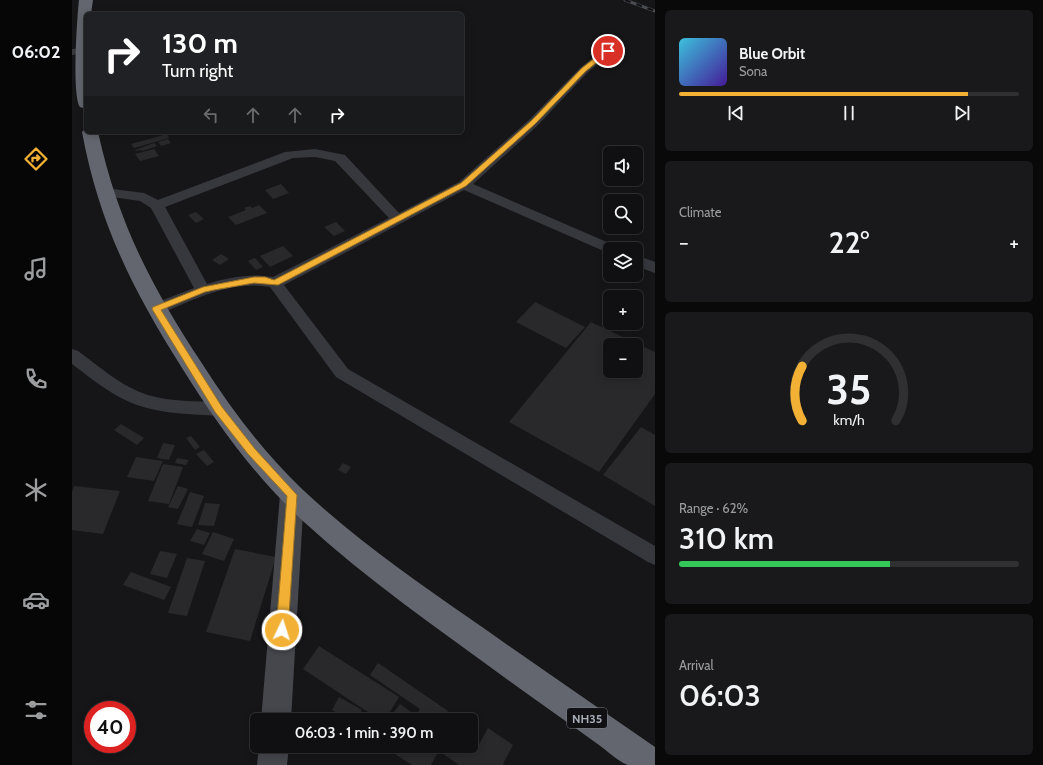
<!DOCTYPE html>
<meta charset="utf-8">
<style>
:root{--surface:#101012;--page:#19191b;--text:#f1f3f6;--muted:#9c9d9f;--line:#303032;--accent:#f2b134}
body{margin:0;font-family:Cabin,sans-serif;background:var(--page);color:var(--text);height:100vh;display:flex;flex-direction:column;font-size:15px;white-space:nowrap}
*{box-sizing:border-box;margin:0}
p{font-size:13px;color:var(--muted)}
.icon{flex:none;width:22px;height:22px;fill:none;stroke:currentColor;stroke-width:2;stroke-linecap:round;stroke-linejoin:round}
.map{position:relative;flex:1;overflow:hidden}
.panel{display:flex;flex-direction:column;gap:10px;padding:10px;background:#09090a;width:388px}
.panel>*{flex:none}
.guide{position:absolute;left:12px;top:12px;width:380px;height:122px;border-radius:6px;box-shadow:0 2px 10px #0003,0 0 0 1px var(--line);background:#202124;color:#fff;overflow:hidden}
.fabs{position:absolute;left:531px;top:146px;display:grid;gap:8px}
.fabs a{display:grid;place-items:center;width:40px;height:40px;border-radius:6px;background:var(--surface);box-shadow:0 2px 10px #0003,0 0 0 1px var(--line);font-size:20px}
.speed{position:absolute;left:12px;top:701px;display:flex;gap:8px;font-size:20px;font-weight:700;text-align:center}
.speed>*{display:grid;place-content:center;width:52px;height:52px;border-radius:50%;background:var(--surface);box-shadow:0 2px 10px #0003,0 0 0 1px var(--line);line-height:1}
.speed .limit{border:6px solid #d22;background:#fff;color:#111}
.pin{position:absolute;display:grid;place-items:center;width:34px;height:34px;color:#fff;margin:-17px;border:2px solid #fff;border-radius:50%;box-shadow:0 1px 4px #0007}
.me{position:absolute;width:44px;margin:-22px;rotate:4deg;stroke-linejoin:round;filter:drop-shadow(0 0 3px #0008)}
.turn{display:flex;align-items:center;gap:14px;height:84px;padding:0 12px;font-size:18px}
.turn .icon{width:52px;height:52px;stroke-width:2.5}
.turn b{display:block;font-size:28px;line-height:34px}
.lanes{display:flex;align-items:center;height:38px;padding:0 12px;background:#0003;justify-content:center;gap:20px;direction:ltr}
.lanes .off{opacity:.35}
.big{font-size:30px;font-weight:600;line-height:1.1}
.panel .card{flex:1;display:flex;flex-direction:column;justify-content:center;gap:6px;min-width:0;padding:0 14px;border-radius:6px;background:var(--page)}
.panel .dial{align-items:center;gap:0}
.dial svg{height:104px;overflow:visible;fill:none;stroke:var(--line);stroke-width:7;stroke-linecap:round;text-anchor:middle}
.dial text{fill:var(--text);stroke:none}
.song{display:flex;align-items:center;gap:12px}
.cover{width:48px;height:48px;border-radius:6px;background:linear-gradient(135deg,hsl(190 70% 55%),hsl(260 70% 35%))}
.played{height:4px;border-radius:2px;background:linear-gradient(90deg,var(--accent) 85%,var(--line) 85%)}
.keys{display:flex;justify-content:space-around;direction:ltr}
.heat{display:flex;justify-content:space-between;align-items:center;font-size:22px;direction:ltr}
.charge{height:6px;border-radius:3px;background:linear-gradient(90deg,#34c759 62%,var(--line) 0)}
.trip{position:absolute;left:178px;top:713px;width:228px;height:40px;border-radius:6px;background:var(--surface);box-shadow:0 2px 10px #0003,0 0 0 1px var(--line);font-weight:600;line-height:40px;text-align:center}
main{display:flex;flex:1;min-height:0}
.tab-bar{display:flex;flex-direction:column;width:72px;justify-content:space-around;align-items:center;background:#060607;color:var(--muted)}
.tab-bar .icon{width:28px;height:28px}
.tab-bar .selected{color:var(--accent)}
.tab-bar b{font-size:18px;color:var(--text)}
.map>svg:first-child{display:block}
.building{fill:#29292c;fill-rule:evenodd}
.lines{fill:none;stroke-linecap:round;stroke-linejoin:round}
.street{fill:#37383d;fill-rule:evenodd}
.secondary{fill:#45474d;fill-rule:evenodd}
.highway{fill:#63666e;fill-rule:evenodd}
.rail-casing{stroke:#4a4c52;stroke-width:3}
.rail{stroke:#111113;stroke-width:2;stroke-dasharray:6;stroke-linecap:butt}
.route{fill:#f2b134;stroke:#9d7322}
.labels{text-anchor:middle;dominant-baseline:central;stroke-width:4;stroke-linejoin:round;paint-order:stroke}
.shield{fill:#111113;stroke:#7b7e86;stroke-width:1}
.shield-label{font-size:12px;font-weight:bold;fill:#a8adb8}
</style>
<main>
<nav class="tab-bar">
<b>06:02</b>
<svg class="icon selected" aria-label="directions" viewBox="0 0 24 24"><path d="M12 3l9 9-9 9-9-9zM9 14v-3h6M13 9l2 2-2 2"/></svg>
<svg class="icon" aria-label="music" viewBox="0 0 24 24"><path d="M9 18V5l10-2v13"/><circle cx="6" cy="18" r="3"/><circle cx="16" cy="16" r="3"/></svg>
<svg class="icon" aria-label="phone" viewBox="0 0 24 24"><path d="M5 4h4l2 5-3 2q2 4 5 5l2-3 5 2v4C11 20 4 13 5 4z"/></svg>
<svg class="icon" aria-label="climate" viewBox="0 0 24 24"><path d="M12 3v18M4 7l16 10M4 17L20 7"/></svg>
<svg class="icon" aria-label="car" viewBox="0 0 24 24"><path d="M5 17H2v-5l4-1 3-4h7l3 4 3 1v5h-3M9 17h6M6 11h13"/><circle cx="7" cy="17" r="2"/><circle cx="17" cy="17" r="2"/></svg>
<svg class="icon" aria-label="filters" viewBox="0 0 24 24"><path d="M4 7h16M4 17h16"/><circle cx="9" cy="7" r="2"/><circle cx="15" cy="17" r="2"/></svg>
</nav>
<div class="map">
<svg width="583" height="765" viewBox="0 0 583 765">
<rect width="100%" height="100%" fill="#161618"/>
<!-- building -->
<g class="building">
<path d="M95,134L97,138L62,148L59,144Z"/>
<path d="M96,139L99,143L89,146L86,142Z"/>
<path d="M82,143L85,146L70,151L68,150L64,151L63,150Z"/>
<path d="M82,149L87,156L68,161L63,154Z"/>
<path d="M209,184L217,193L201,199L193,190Z"/>
<path d="M187,205L195,213L164,225L156,217L174,210L172,208L178,206L180,208Z"/>
<path d="M124,212L132,219L124,223L116,215Z"/>
<path d="M264,222L273,231L262,236L252,227Z"/>
<path d="M211,246L221,256L198,267L188,256Z"/>
<path d="M149,254L157,259L148,265L140,260Z"/>
<path d="M183,258L191,267L184,270L176,261Z"/>
<path d="M463,302L513,327L494,348L444,322Z"/>
<path d="M519,322L583,352V394L527,472L437,422ZM538,345H564V371H538Z"/>
<path d="M49,424L72,438L65,445L42,430Z"/>
<path d="M569,427L583,435V506L531,475Z"/>
<path d="M119,436L128,447L123,450L114,438Z"/>
<path d="M91,443L103,445L97,460L85,458Z"/>
<path d="M132,450L142,462L135,466L124,454Z"/>
<path d="M64,457L91,461L82,481L55,477Z"/>
<path d="M105,458L117,460L114,465L103,463Z"/>
<path d="M271,463L279,467L274,474L266,470Z"/>
<path d="M91,464L111,467L97,504L76,501Z"/>
<path d="M2,486L48,491L31,534L0,530V492Z"/>
<path d="M106,486L116,489L106,509L96,507Z"/>
<path d="M118,492L132,496L120,527L105,524Z"/>
<path d="M133,503L148,504L142,526L126,525Z"/>
<path d="M125,529L138,533L132,545L118,541Z"/>
<path d="M141,532L162,539L152,561L130,554Z"/>
<path d="M163,549L204,557L178,641L134,632Z"/>
<path d="M88,551L105,554L95,578L78,574Z"/>
<path d="M115,558L133,561L115,616L96,613Z"/>
<path d="M59,572L99,587L92,600L51,585Z"/>
<path d="M247,646L327,697L313,720H308L231,669Z"/>
<path d="M306,663L376,711L370,720H341L348,709L298,675Z"/>
<path d="M267,697L290,710L285,720H277L260,710Z"/>
<path d="M328,704L339,712L334,720H322L318,717Z"/>
<path d="M416,728L441,745L431,764L433,765H387L360,746H399V741L406,746Z"/>
<path d="M313,746H356L366,752L359,765H340L312,747Z"/>
</g>
<g class="lines">
<!-- street -->
<g class="street">
<path d="M10,48L14,49V53L0,55V49Z"/>
<path d="M536,48L540,49L542,51L540,53L516,72L465,126L401,184L544,246L546,249H538V254L534,252L392,190L212,285L276,369L583,546V565L576,562L264,377L198,287C161,280 123,299 90,313L84,314L78,313L76,309L78,305L122,288L79,208L68,201L33,196L28,195L26,192L28,189L33,188L72,193L86,200L213,152L243,149L273,155L327,213L387,182L457,120L508,68L532,49ZM243,157L263,161L317,218L201,277C179,273 157,277 135,284L93,207L221,158Z"/>
<path d="M564,255L583,262V273L564,266Z"/>
<path d="M0,349L6,351C28,367 50,387 76,395C99,402 124,401 147,402L153,404L156,409L153,414L147,416C119,414 91,414 65,405C40,396 20,379 0,364Z"/>
</g>
<!-- secondary -->
<g class="secondary">
<path d="M220,485L229,488L232,495L219,720H189L208,495L211,488Z"/>
<path d="M187,746H217L215,765H185Z"/>
</g>
<!-- highway -->
<g class="highway">
<path d="M7,0H21L19,14H14V109L8,107C0,95 5,18 7,0Z"/>
<path d="M14,128V132H26C46,223 80,288 131,365C160,410 191,452 230,489C282,538 341,579 400,620C461,663 522,705 583,747V765C575,765 564,765 556,765C548,763 534,750 527,745C497,723 466,702 436,680C367,629 295,580 232,522C183,477 145,424 110,368C61,290 27,224 10,132Z"/>
</g>
<defs>
<path id="rail" d="M553,0L583,11"/>
</defs>
<!-- rail casing -->
<use href="#rail" class="rail-casing"/>
<!-- rail -->
<use href="#rail" class="rail"/>
</g>
<!-- route -->
<path class="route" d="M533,50L539,51L514,71L463,124L394,186L206,285L182,283L142,290L133,292L89,310L150,407L183,449L225,495L216,630L214,634L210,635L206,634L204,630L215,496L176,454L143,412L80,309L81,307L131,287L182,277H193L202,280L389,183L459,121L510,68Z"/>
<g class="labels">
<!-- shield labels -->
<rect class="shield" x="495" y="708" width="40" height="20" rx="3"/>
<g class="shield-label">
<text x="515" y="718">NH35</text>
</g>
</g>
</svg>
<div class="fabs">
<a><svg class="icon" aria-label="sound" viewBox="0 0 24 24"><path d="M4 9h4l5-4v14l-5-4H4zM17 9q2 3 0 6"/></svg></a>
<a><svg class="icon" aria-label="search" viewBox="0 0 24 24"><circle cx="10" cy="10" r="6"/><path d="M15 15l6 6"/></svg></a>
<a><svg class="icon" aria-label="layers" viewBox="0 0 24 24"><path d="M12 4l9 5-9 5-9-5zM3 14l9 5 9-5"/></svg></a>
<a>+</a>
<a>−</a>
</div>
<div class="speed"><div class="limit">40</div></div>
<div class="pin" style="left:536px;top:51px;background:#d93025"><svg class="icon" aria-label="arrive" viewBox="0 0 24 24"><path d="M6 21V4h12l-3 4 3 4H6"/></svg></div>
<svg class="me" style="left:210px;top:630px" viewBox="-20 -20 40 40"><circle r="17" fill="#f2b134" stroke="#fff" stroke-width="3"/><path d="M0-11L8 9 0 5-8 9z" fill="#fff"/></svg>
<div class="trip">06:03 · 1 min · 390 m</div>
<div class="guide">
<div class="turn"><svg class="icon" aria-label="right" viewBox="0 0 24 24"><path d="M7 20v-9h11M14 6l5 5-5 5"/></svg><div><b>130 m</b>Turn right</div></div>
<div class="lanes"><svg class="icon off" aria-label="left" viewBox="0 0 24 24"><path d="M17 20v-9H6M10 6l-5 5 5 5"/></svg><svg class="icon off" aria-label="ahead" viewBox="0 0 24 24"><path d="M12 20V5M6 11l6-6 6 6"/></svg><svg class="icon off" aria-label="ahead" viewBox="0 0 24 24"><path d="M12 20V5M6 11l6-6 6 6"/></svg><svg class="icon" aria-label="right" viewBox="0 0 24 24"><path d="M7 20v-9h11M14 6l5 5-5 5"/></svg></div>
</div>
</div>
<section class="panel">
<div class="card">
<div class="song"><i class="cover"></i><div><b>Blue Orbit</b><p>Sona</p></div></div>
<div class="played"></div>
<div class="keys"><svg class="icon" aria-label="previous" viewBox="0 0 24 24"><path d="M18 5L8 12l10 7zM5 5v14"/></svg><svg class="icon" aria-label="pause" viewBox="0 0 24 24"><path d="M8 5v14M16 5v14"/></svg><svg class="icon" aria-label="next" viewBox="0 0 24 24"><path d="M6 5l10 7-10 7zM19 5v14"/></svg></div>
</div>
<div class="card"><p>Climate</p>
<div class="heat"><a>−</a><b class="big">22°</b><a>+</a></div>
</div>
<div class="card dial"><svg viewBox="0 0 100 80">
<path d="M14 69A42 42 0 1 1 86 69"/>
<path d="M14 69A42 42 0 0 1 14 27" stroke="#f2b134"/>
<text x="50" y="56" font-size="32" font-weight="700">35</text>
<text x="50" y="72" font-size="11">km/h</text>
</svg></div>
<div class="card"><p>Range · 62%</p><b class="big">310 km</b><div class="charge"></div></div>
<div class="card"><p>Arrival</p><b class="big">06:03</b></div>
</section>
</main>
